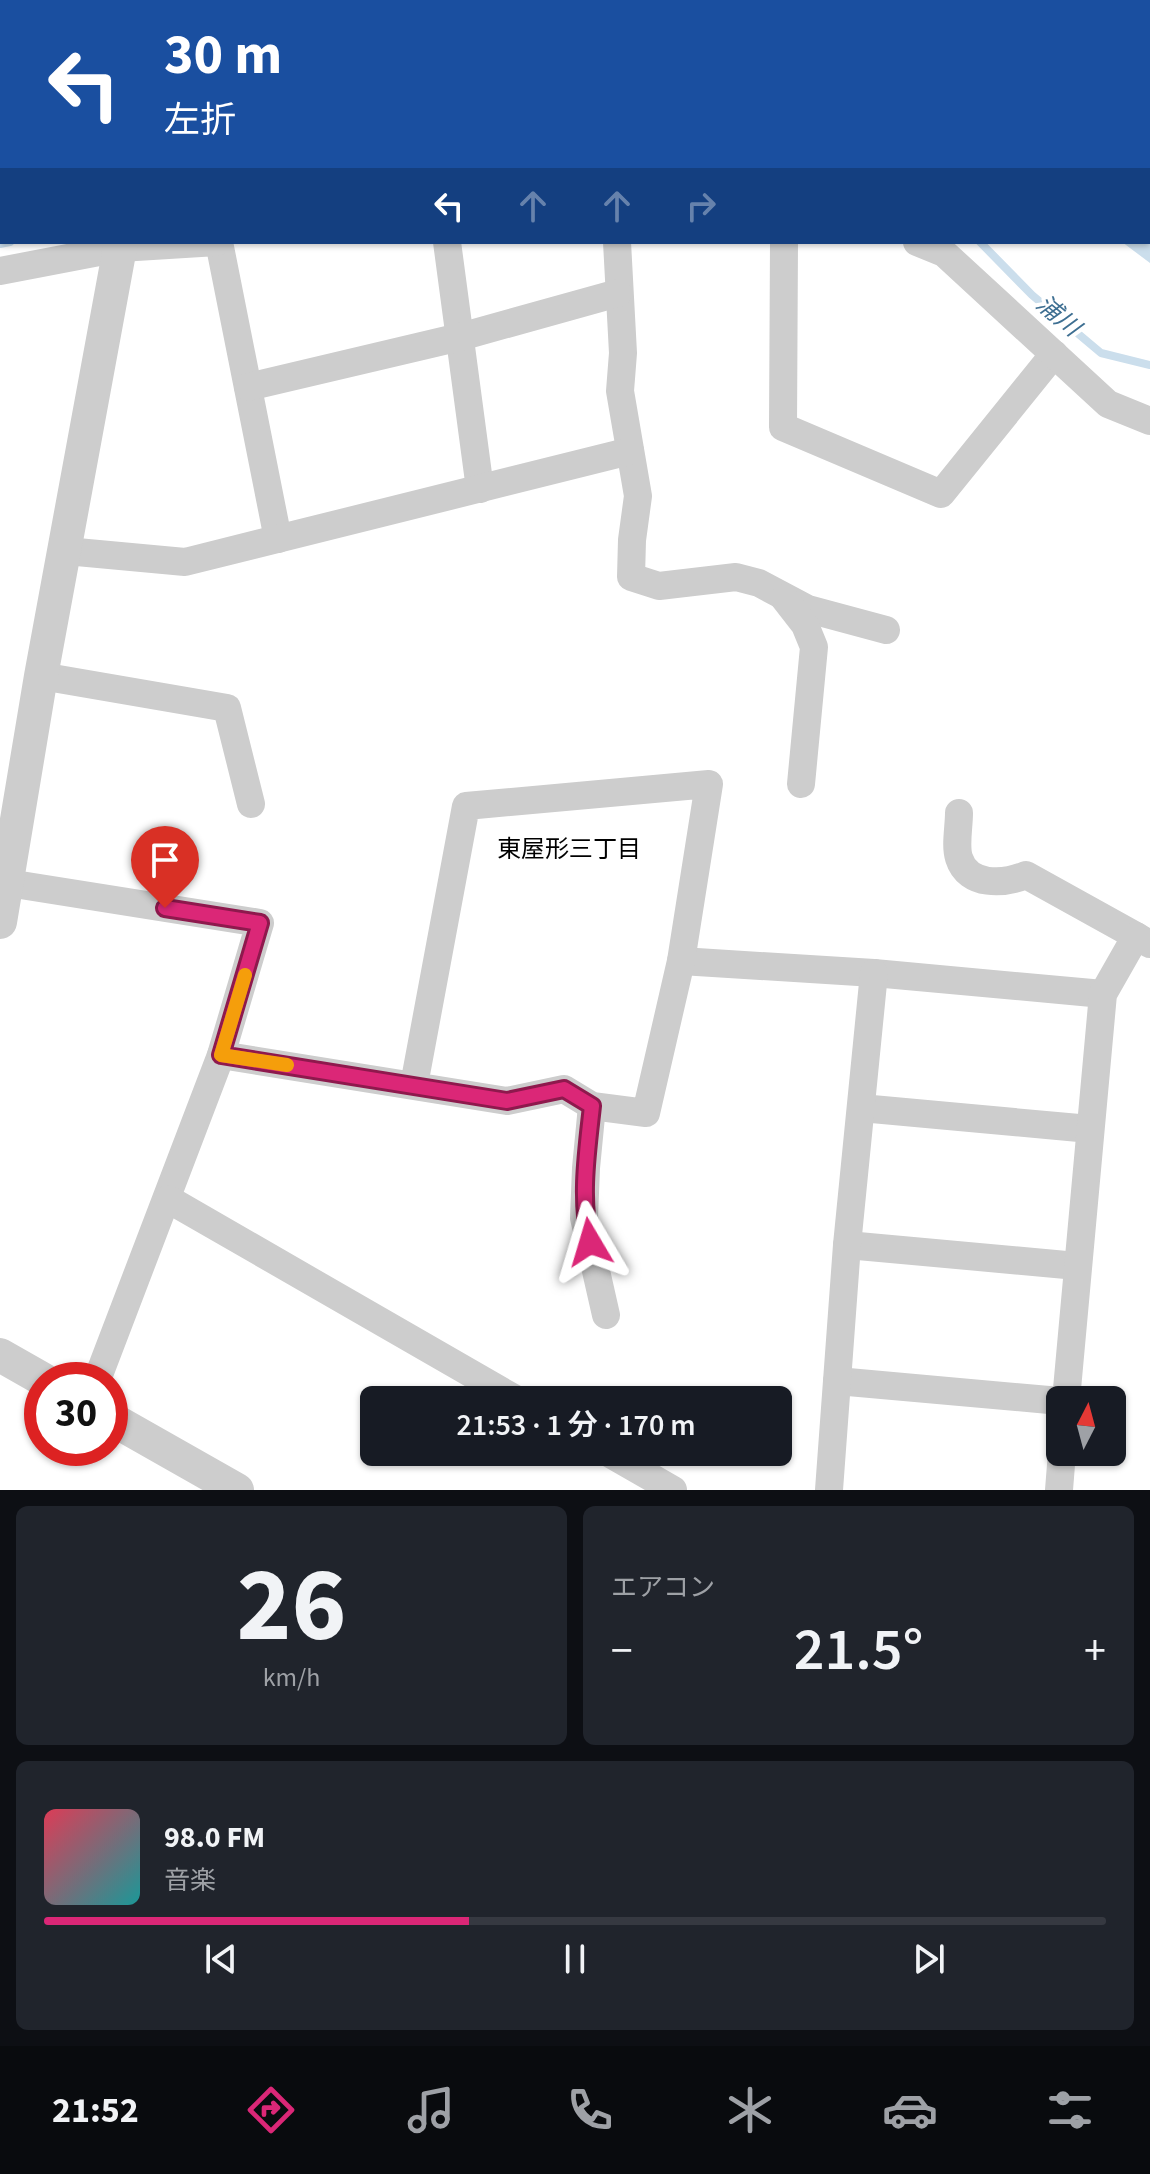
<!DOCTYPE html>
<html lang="ja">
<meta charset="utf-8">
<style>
:root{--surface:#171b24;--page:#20242c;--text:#f1f3f6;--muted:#9ea1a6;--line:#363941;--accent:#db2777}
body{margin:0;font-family:"Source Sans 3","Noto Sans JP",sans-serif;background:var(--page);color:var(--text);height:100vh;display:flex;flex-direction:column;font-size:30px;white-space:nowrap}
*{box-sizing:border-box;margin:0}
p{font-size:26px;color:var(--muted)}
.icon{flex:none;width:44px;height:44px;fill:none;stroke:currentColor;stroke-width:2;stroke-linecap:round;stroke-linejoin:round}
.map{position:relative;height:1490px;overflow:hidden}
.panel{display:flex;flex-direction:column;gap:16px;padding:16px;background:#0d0f14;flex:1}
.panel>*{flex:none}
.hud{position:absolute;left:0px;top:0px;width:1150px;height:244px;box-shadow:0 2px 6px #0004;background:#1a4fa0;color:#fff;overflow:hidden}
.needle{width:52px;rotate:6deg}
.tools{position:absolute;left:1046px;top:1386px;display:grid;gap:16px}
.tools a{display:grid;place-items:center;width:80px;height:80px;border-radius:12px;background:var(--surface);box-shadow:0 2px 6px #0004;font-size:40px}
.speed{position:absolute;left:24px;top:1362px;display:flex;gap:16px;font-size:40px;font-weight:700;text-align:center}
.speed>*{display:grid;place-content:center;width:104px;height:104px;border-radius:50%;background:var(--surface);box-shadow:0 2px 6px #0004;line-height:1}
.speed .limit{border:12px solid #d22;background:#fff;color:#111}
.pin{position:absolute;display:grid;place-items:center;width:68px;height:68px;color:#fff;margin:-82px -34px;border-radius:50% 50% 50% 0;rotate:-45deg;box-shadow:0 0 8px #0007}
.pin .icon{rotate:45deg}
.me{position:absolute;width:88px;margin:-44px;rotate:353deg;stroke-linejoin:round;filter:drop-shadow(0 0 6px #0008)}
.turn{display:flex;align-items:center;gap:28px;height:168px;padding:0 32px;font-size:36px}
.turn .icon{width:104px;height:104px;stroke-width:2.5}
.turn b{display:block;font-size:56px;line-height:68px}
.lanes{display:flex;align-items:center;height:76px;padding:0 32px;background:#0003;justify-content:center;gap:40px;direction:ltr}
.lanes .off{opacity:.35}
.big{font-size:60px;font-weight:600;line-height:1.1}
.panel .widget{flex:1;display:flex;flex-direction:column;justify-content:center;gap:12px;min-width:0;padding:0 28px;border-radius:12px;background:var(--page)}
.panel .dial{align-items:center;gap:0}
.dial b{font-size:104px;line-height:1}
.song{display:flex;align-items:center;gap:24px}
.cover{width:96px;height:96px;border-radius:12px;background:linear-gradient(135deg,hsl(350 70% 55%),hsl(180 70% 35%))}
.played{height:8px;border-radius:4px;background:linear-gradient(90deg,var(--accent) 40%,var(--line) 40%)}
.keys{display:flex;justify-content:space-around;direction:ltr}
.heat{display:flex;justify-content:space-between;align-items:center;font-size:44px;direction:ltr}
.panel .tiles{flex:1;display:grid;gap:16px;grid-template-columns:1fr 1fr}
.widget:last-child{grid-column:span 2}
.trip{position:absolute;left:360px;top:1386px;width:432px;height:80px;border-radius:12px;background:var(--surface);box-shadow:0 2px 6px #0004;font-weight:600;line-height:80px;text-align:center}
.tab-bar{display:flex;height:128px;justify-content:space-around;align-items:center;background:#090b0e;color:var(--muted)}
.tab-bar .icon{width:56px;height:56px}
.tab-bar .on{color:var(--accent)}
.tab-bar b{font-size:36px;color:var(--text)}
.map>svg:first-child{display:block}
.water{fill:#cbdeec}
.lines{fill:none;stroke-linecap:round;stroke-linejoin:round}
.stream{stroke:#cbdeec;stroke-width:8}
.minor{stroke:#cdcdcd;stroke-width:28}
.tertiary{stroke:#cdcdcd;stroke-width:34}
.route-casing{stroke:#8e194d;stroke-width:20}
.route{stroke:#db2777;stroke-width:14}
.slow{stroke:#f59e0b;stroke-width:14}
.labels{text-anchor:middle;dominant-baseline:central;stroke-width:8;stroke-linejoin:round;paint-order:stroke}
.water-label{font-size:24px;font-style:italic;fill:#3e6f92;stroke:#fff}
.neighbourhood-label{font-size:24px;fill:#000;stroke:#fff}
</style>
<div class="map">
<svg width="1150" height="1490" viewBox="0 0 1150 1490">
<rect width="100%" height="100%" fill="#fff"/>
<!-- water -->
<path class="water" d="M885,0H1150V263L1122,242H1148V2H884Z"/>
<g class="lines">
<!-- stream -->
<g class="stream">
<path d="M980,242L1032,295L1101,353L1150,365"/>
<path d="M0,244L10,242"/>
</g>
<!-- minor -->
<g class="minor">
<path d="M0,194H2"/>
<path d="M219,242L278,539"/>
<path d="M447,242L480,489"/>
<path d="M617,242L623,353L620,391L638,496L632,540L631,577L659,586L736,577L759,583L808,609L886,630"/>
<path d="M784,242L783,427L941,494L1054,354"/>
<path d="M917,242L944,253L1108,404L1150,421"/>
<path d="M0,271L120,248L217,242"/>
<path d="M248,387L460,337L618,293"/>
<path d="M66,551L185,562L630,451"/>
<path d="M784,598L805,625L814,647L801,784"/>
<path d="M41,676L227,708L251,804"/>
<path d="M959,813C959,827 955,846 959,858C968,887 1004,884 1026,875L1136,936"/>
<path d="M0,884L8,883L260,923L221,1055L97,1380"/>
<path d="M681,961L874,973L1103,994"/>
<path d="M221,1055L507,1101L564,1089L592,1106L646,1113L681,961L709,784L466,806L414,1085"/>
<path d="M592,1106L586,1168L584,1218L606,1315"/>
<path d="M861,1108L1090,1129"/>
<path d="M168,1199L517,1400"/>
<path d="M847,1245L1077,1266"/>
<path d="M837,1381L1060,1401"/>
<path d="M1066,1400L1103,994L1136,936L1150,944"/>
<path d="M607,1452L673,1490"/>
<path d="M829,1490L847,1245L874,973"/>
<path d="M1059,1490L1062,1452"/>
</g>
<!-- tertiary -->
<g class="tertiary">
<path d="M162,2V0"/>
<path d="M0,922L41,676L121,242"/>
<path d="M0,1355L44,1380"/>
<path d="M110,1418L237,1490"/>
</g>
</g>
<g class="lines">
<defs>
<path id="route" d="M165,908L260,923L221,1055L507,1101L564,1089L592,1106C587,1152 580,1198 590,1242"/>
</defs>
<!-- route casing -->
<use href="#route" class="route-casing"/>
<!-- route -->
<use href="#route" class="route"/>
<!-- slow -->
<path class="slow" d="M245,975L221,1055L287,1065"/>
</g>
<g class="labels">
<!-- water labels -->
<g class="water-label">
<text transform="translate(1058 316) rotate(40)">浦川</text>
</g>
<!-- neighbourhood labels -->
<g class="neighbourhood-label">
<text x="569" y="849">東屋形三丁目</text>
</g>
</g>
</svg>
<div class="tools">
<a><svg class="needle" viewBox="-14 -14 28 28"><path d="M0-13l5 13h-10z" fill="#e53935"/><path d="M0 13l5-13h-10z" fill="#9ea1a6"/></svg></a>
</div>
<div class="speed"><div class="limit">30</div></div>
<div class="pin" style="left:165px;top:908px;background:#d93025"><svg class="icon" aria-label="arrive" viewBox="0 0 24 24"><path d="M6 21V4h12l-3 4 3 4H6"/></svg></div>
<svg class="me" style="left:590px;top:1242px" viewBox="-20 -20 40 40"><path d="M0-17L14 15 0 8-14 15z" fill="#db2777" stroke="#fff" stroke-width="4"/></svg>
<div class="trip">21:53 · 1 分 · 170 m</div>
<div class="hud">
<div class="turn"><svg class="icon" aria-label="left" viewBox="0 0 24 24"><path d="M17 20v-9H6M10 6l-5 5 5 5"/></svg><div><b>30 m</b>左折</div></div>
<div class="lanes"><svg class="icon" aria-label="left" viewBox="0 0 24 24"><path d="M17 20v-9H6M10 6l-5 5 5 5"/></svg><svg class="icon off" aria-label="ahead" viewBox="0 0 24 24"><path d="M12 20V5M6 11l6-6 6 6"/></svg><svg class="icon off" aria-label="ahead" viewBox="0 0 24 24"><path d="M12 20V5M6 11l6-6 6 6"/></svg><svg class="icon off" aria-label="right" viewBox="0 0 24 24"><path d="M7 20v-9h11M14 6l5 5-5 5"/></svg></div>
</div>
</div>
<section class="panel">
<div class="tiles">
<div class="widget dial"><b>26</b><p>km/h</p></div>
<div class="widget"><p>エアコン</p>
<div class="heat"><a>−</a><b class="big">21.5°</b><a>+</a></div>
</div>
<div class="widget">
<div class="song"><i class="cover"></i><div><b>98.0 FM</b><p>音楽</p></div></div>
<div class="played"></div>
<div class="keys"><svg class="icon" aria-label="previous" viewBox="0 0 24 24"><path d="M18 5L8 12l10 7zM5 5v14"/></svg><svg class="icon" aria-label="pause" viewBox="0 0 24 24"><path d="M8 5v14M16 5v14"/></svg><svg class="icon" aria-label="next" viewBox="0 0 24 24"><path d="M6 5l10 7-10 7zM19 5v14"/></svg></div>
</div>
</div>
</section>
<nav class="tab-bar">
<b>21:52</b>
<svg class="icon on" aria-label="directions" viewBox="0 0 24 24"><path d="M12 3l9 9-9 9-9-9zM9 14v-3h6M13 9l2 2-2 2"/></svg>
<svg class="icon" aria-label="music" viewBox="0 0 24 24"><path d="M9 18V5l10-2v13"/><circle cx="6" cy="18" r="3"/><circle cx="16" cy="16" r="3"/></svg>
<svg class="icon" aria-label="phone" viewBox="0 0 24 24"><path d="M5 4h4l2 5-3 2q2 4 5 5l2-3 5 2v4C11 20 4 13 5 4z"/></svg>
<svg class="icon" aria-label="climate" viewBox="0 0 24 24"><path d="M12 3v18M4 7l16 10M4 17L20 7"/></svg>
<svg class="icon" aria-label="car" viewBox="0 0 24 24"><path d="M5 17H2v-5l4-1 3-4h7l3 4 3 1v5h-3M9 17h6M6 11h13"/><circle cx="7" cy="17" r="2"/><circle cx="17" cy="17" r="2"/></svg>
<svg class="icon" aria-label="filters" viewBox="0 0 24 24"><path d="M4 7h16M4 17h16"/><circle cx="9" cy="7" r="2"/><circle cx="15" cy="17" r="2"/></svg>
</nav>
